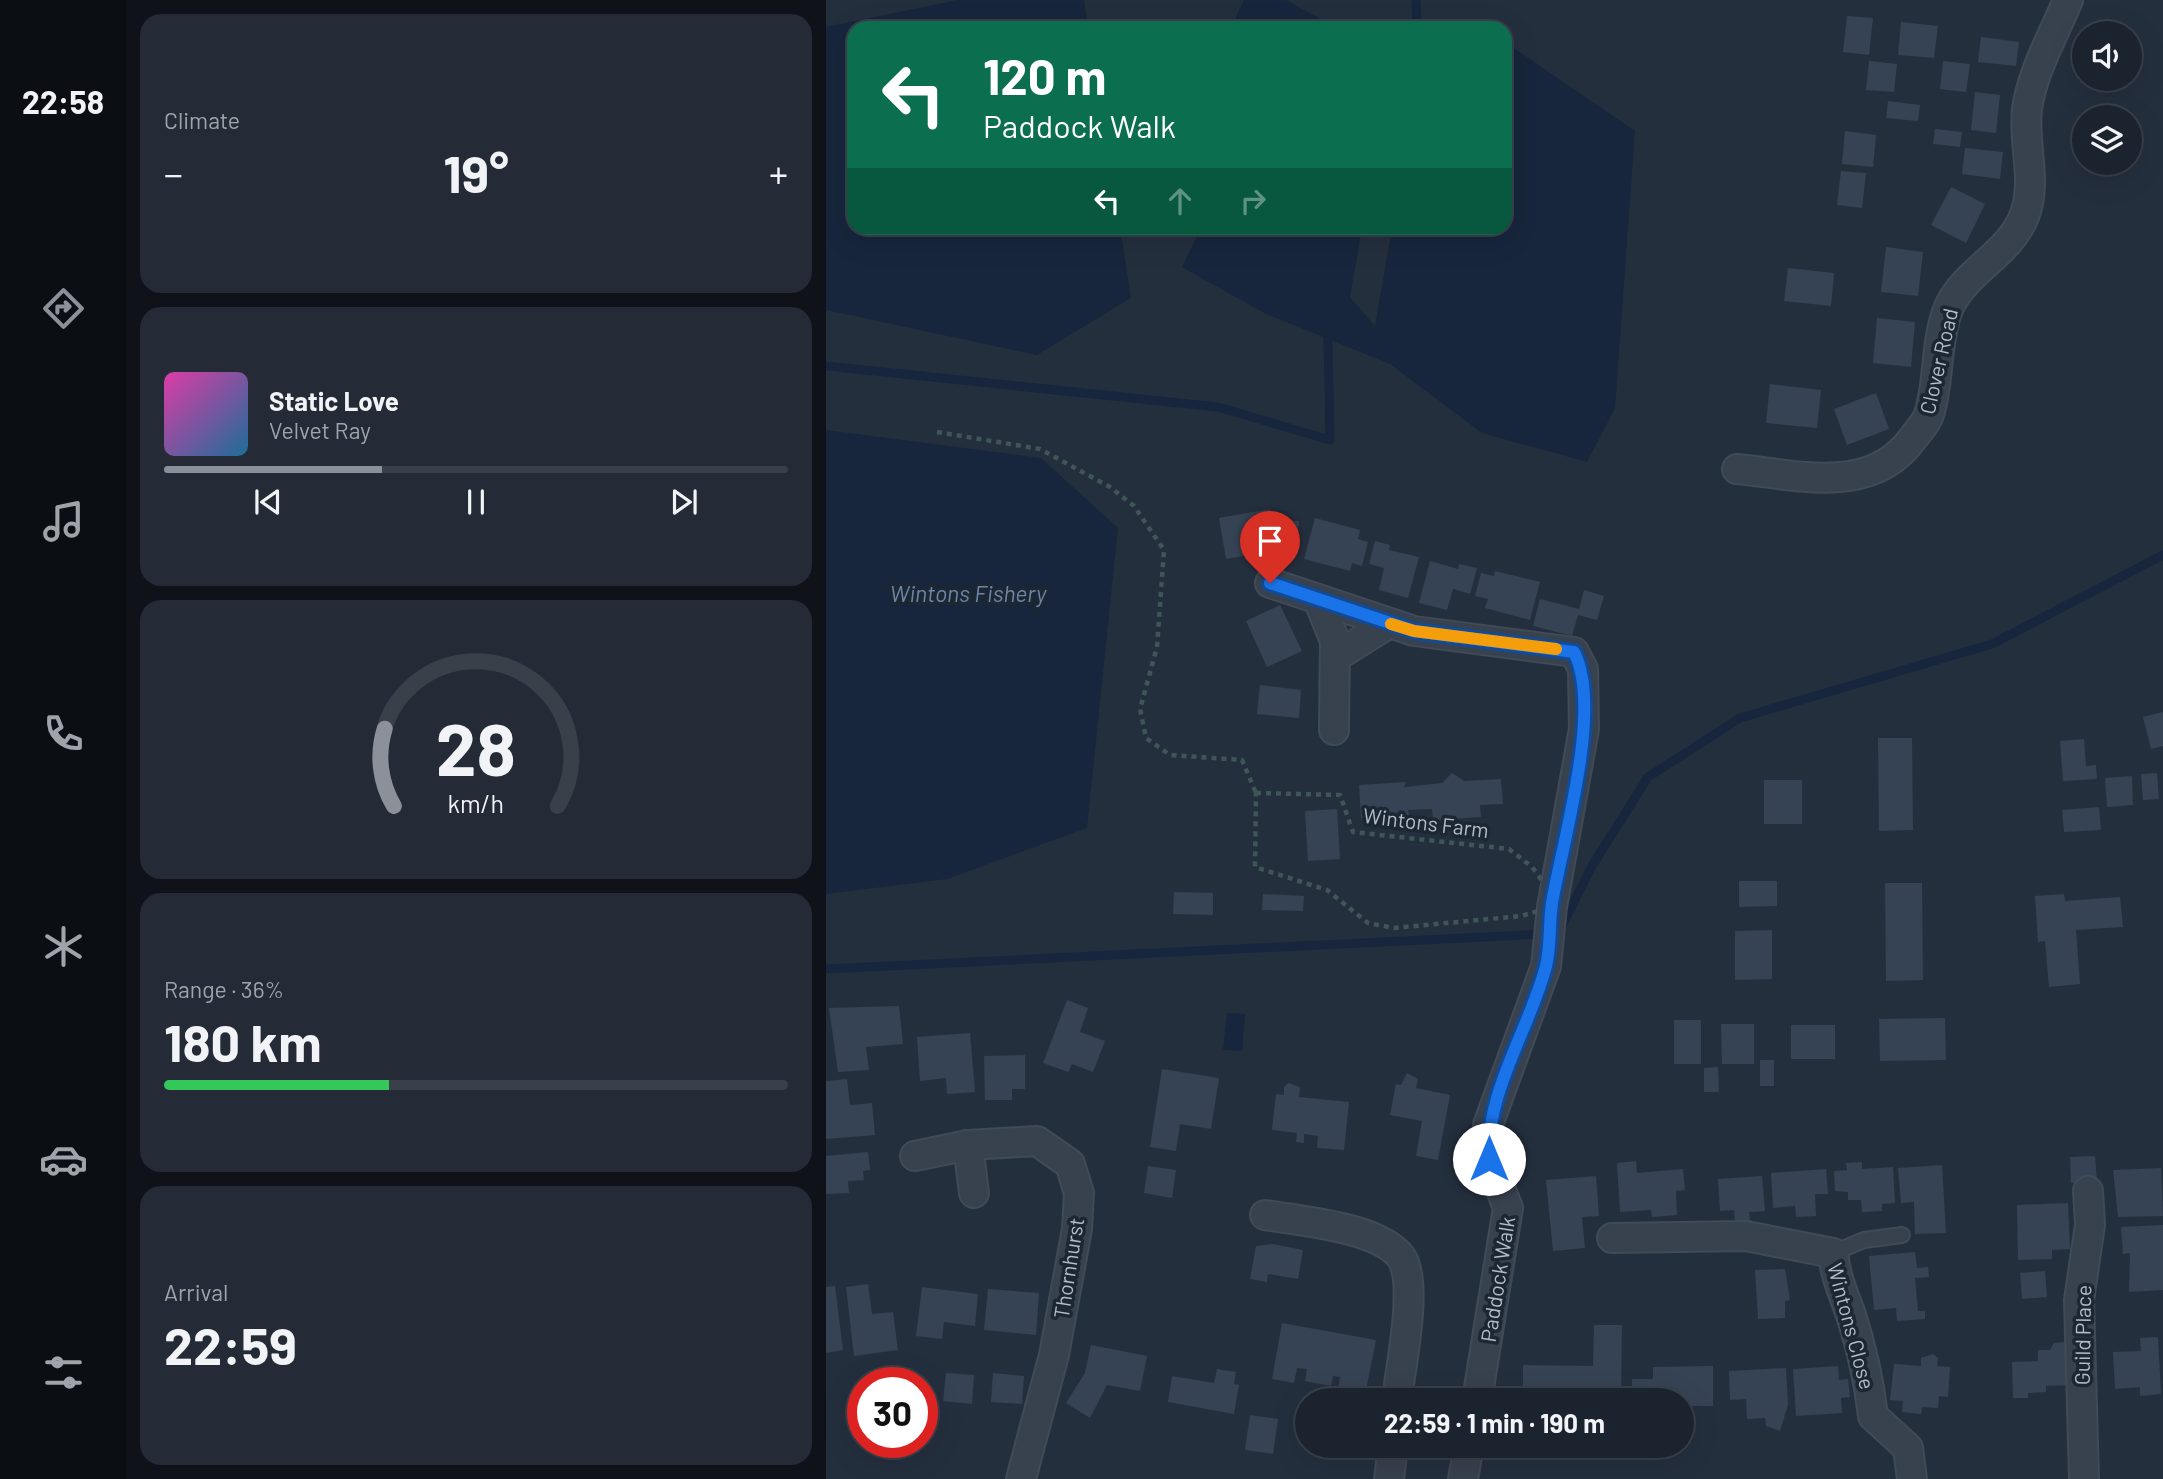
<!DOCTYPE html>
<meta charset="utf-8">
<style>
:root{--surface:#1b232e;--page:#242b36;--text:#f1f3f6;--muted:#a0a4aa;--line:#39404a;--accent:#8c9099}
body{margin:0;font-family:Barlow,sans-serif;background:var(--page);color:var(--text);height:100vh;display:flex;flex-direction:column;font-size:26px;white-space:nowrap}
*{box-sizing:border-box;margin:0}
p{font-size:23px;color:var(--muted)}
.icon{flex:none;width:38px;height:38px;fill:none;stroke:currentColor;stroke-width:2;stroke-linecap:round;stroke-linejoin:round}
.map{position:relative;flex:1;overflow:hidden}
.details{display:flex;flex-direction:column;gap:14px;padding:14px;background:#0f1319;width:700px}
.details>*{flex:none}
.banner{position:absolute;left:21px;top:21px;width:665px;height:214px;border-radius:21px;box-shadow:0 7px 28px #0002,0 0 0 2px var(--line);background:#0b6e4f;color:#fff;overflow:hidden}
.fabs{position:absolute;left:1246px;top:21px;display:grid;gap:14px}
.fabs a{display:grid;place-items:center;width:70px;height:70px;border-radius:50%;background:var(--surface);box-shadow:0 7px 28px #0002,0 0 0 2px var(--line);font-size:35px}
.speed{position:absolute;left:21px;top:1367px;display:flex;gap:14px;font-size:35px;font-weight:700;text-align:center}
.speed>*{display:grid;place-content:center;width:91px;height:91px;border-radius:50%;background:var(--surface);box-shadow:0 7px 28px #0002,0 0 0 2px var(--line);line-height:1}
.speed .limit{border:10px solid #d22;background:#fff;color:#111}
.pin{position:absolute;display:grid;place-items:center;width:60px;height:60px;color:#fff;margin:-72px -30px;border-radius:50% 50% 50% 0;rotate:-45deg;box-shadow:0 0 7px #0007}
.pin .icon{rotate:45deg}
.me{position:absolute;width:77px;margin:-38px;rotate:0deg;stroke-linejoin:round;filter:drop-shadow(0 0 5px #0008)}
.turn{display:flex;align-items:center;gap:24px;height:147px;padding:0 21px;font-size:32px}
.turn .icon{width:91px;height:91px;stroke-width:2.5}
.turn b{display:block;font-size:49px;line-height:60px}
.lanes{display:flex;align-items:center;height:66px;padding:0 21px;background:#0003;justify-content:center;gap:35px;direction:ltr}
.lanes .off{opacity:.35}
.big{font-size:52px;font-weight:700;line-height:1.1}
.details .card{flex:1;display:flex;flex-direction:column;justify-content:center;gap:10px;min-width:0;padding:0 24px;border-radius:21px;background:var(--page)}
.details .dial{align-items:center;gap:0}
.dial svg{height:182px;overflow:visible;fill:none;stroke:var(--line);stroke-width:7;stroke-linecap:round;text-anchor:middle}
.dial text{fill:var(--text);stroke:none}
.song{display:flex;align-items:center;gap:21px}
.cover{width:84px;height:84px;border-radius:10px;background:linear-gradient(135deg,hsl(320 70% 55%),hsl(200 70% 35%))}
.played{height:7px;border-radius:4px;background:linear-gradient(90deg,var(--accent) 35%,var(--line) 35%)}
.keys{display:flex;justify-content:space-around;direction:ltr}
.heat{display:flex;justify-content:space-between;align-items:center;font-size:38px;direction:ltr}
.charge{height:10px;border-radius:5px;background:linear-gradient(90deg,#34c759 36%,var(--line) 0)}
.trip{position:absolute;left:469px;top:1388px;width:399px;height:70px;border-radius:35px;background:var(--surface);box-shadow:0 7px 28px #0002,0 0 0 2px var(--line);font-weight:700;line-height:70px;text-align:center}
main{display:flex;flex:1;min-height:0}
.menu{display:flex;flex-direction:column;width:126px;justify-content:space-around;align-items:center;background:#0b0e12;color:var(--muted)}
.menu .icon{width:49px;height:49px}
.menu .on{color:var(--accent)}
.menu b{font-size:32px;color:var(--text)}
.map>svg:first-child{display:block}
.water{fill:#17263c}
.lines{fill:none;stroke-linecap:round;stroke-linejoin:round}
.stream{stroke:#17263c;stroke-width:9}
.building{fill:#364354}
.service-casing{stroke:#414a57;stroke-width:18}
.minor-casing{stroke:#414a57;stroke-width:32}
.path{stroke:#3f5557;stroke-width:4.5;stroke-dasharray:5 5;stroke-linecap:butt}
.service{stroke:#38414e;stroke-width:14}
.minor{stroke:#38414e;stroke-width:28}
.route-casing{stroke:#114b97;stroke-width:18}
.route{stroke:#1a73e8;stroke-width:12}
.slow{stroke:#f59e0b;stroke-width:12}
.labels{text-anchor:middle;dominant-baseline:central;stroke-width:7;stroke-linejoin:round;paint-order:stroke}
.street-label{font-size:21px;fill:#b4bcc9;stroke:#1d2633}
.water-label{font-size:23px;font-style:italic;fill:#6d86a8;stroke:#1d2633}
</style>
<main>
<nav class="menu">
<b>22:58</b>
<svg class="icon on" aria-label="directions" viewBox="0 0 24 24"><path d="M12 3l9 9-9 9-9-9zM9 14v-3h6M13 9l2 2-2 2"/></svg>
<svg class="icon" aria-label="music" viewBox="0 0 24 24"><path d="M9 18V5l10-2v13"/><circle cx="6" cy="18" r="3"/><circle cx="16" cy="16" r="3"/></svg>
<svg class="icon" aria-label="phone" viewBox="0 0 24 24"><path d="M5 4h4l2 5-3 2q2 4 5 5l2-3 5 2v4C11 20 4 13 5 4z"/></svg>
<svg class="icon" aria-label="climate" viewBox="0 0 24 24"><path d="M12 3v18M4 7l16 10M4 17L20 7"/></svg>
<svg class="icon" aria-label="car" viewBox="0 0 24 24"><path d="M5 17H2v-5l4-1 3-4h7l3 4 3 1v5h-3M9 17h6M6 11h13"/><circle cx="7" cy="17" r="2"/><circle cx="17" cy="17" r="2"/></svg>
<svg class="icon" aria-label="filters" viewBox="0 0 24 24"><path d="M4 7h16M4 17h16"/><circle cx="9" cy="7" r="2"/><circle cx="15" cy="17" r="2"/></svg>
</nav>
<section class="details">
<div class="card"><p>Climate</p>
<div class="heat"><a>−</a><b class="big">19°</b><a>+</a></div>
</div>
<div class="card">
<div class="song"><i class="cover"></i><div><b>Static Love</b><p>Velvet Ray</p></div></div>
<div class="played"></div>
<div class="keys"><svg class="icon" aria-label="previous" viewBox="0 0 24 24"><path d="M18 5L8 12l10 7zM5 5v14"/></svg><svg class="icon" aria-label="pause" viewBox="0 0 24 24"><path d="M8 5v14M16 5v14"/></svg><svg class="icon" aria-label="next" viewBox="0 0 24 24"><path d="M6 5l10 7-10 7zM19 5v14"/></svg></div>
</div>
<div class="card dial"><svg viewBox="0 0 100 80">
<path d="M14 69A42 42 0 1 1 86 69"/>
<path d="M14 69A42 42 0 0 1 10 35" stroke="#8c9099"/>
<text x="50" y="56" font-size="32" font-weight="700">28</text>
<text x="50" y="72" font-size="11">km/h</text>
</svg></div>
<div class="card"><p>Range · 36%</p><b class="big">180 km</b><div class="charge"></div></div>
<div class="card"><p>Arrival</p><b class="big">22:59</b></div>
</section>
<div class="map">
<svg width="1337" height="1479" viewBox="0 0 1337 1479">
<rect width="100%" height="100%" fill="#242f3e"/>
<!-- water -->
<g class="water">
<path d="M132,0H258L262,28H28V228H294L305,298L211,355L0,310V27Z"/>
<path d="M418,0H460L510,28H405Z"/>
<path d="M679,42L809,131L789,408L761,462L656,433L564,364L440,314L356,267L375,228H536L524,297L549,326L566,228H679Z"/>
<path d="M0,430L215,458L292,528L261,828L121,879L0,894Z"/>
<path d="M401,1013L419,1014L416,1051L397,1050Z"/>
</g>
<g class="lines">
<!-- stream -->
<g class="stream">
<path d="M590,0L591,28"/>
<path d="M0,366L392,407L504,440L502,338"/>
<path d="M733,932L766,866L822,777L914,718L1166,644L1337,555"/>
<path d="M0,969L719,934"/>
</g>
</g>
<!-- building -->
<g class="building">
<path d="M1021,16L1047,18L1043,55L1017,52Z"/>
<path d="M1075,22L1112,26L1108,58L1072,55Z"/>
<path d="M1155,37L1193,42L1190,66L1152,62Z"/>
<path d="M1043,61L1071,64L1068,92L1040,90Z"/>
<path d="M1117,61L1144,64L1140,92L1114,89Z"/>
<path d="M1149,92L1174,95L1170,133L1145,130Z"/>
<path d="M1062,101L1094,105L1092,121L1060,118Z"/>
<path d="M1109,129L1136,132L1134,147L1107,144Z"/>
<path d="M1019,131L1050,135L1047,167L1016,164Z"/>
<path d="M1139,148L1177,152L1174,179L1136,174Z"/>
<path d="M1015,171L1040,173L1036,208L1011,205Z"/>
<path d="M1125,187L1159,204L1140,243L1105,225Z"/>
<path d="M1060,247L1097,252L1092,296L1055,292Z"/>
<path d="M962,268L1008,273L1005,306L958,301Z"/>
<path d="M1051,318L1089,322L1085,367L1047,363Z"/>
<path d="M944,384L995,390L991,428L940,423Z"/>
<path d="M1050,393L1063,429L1021,445L1008,409Z"/>
<path d="M444,509L451,550L400,559L393,518Z"/>
<path d="M489,518L534,530L532,539L542,542L536,566L526,563L524,571L478,559Z"/>
<path d="M456,520L473,521L471,543L455,542Z"/>
<path d="M549,541L564,545L563,550L593,557L582,598L553,590L558,568L543,564Z"/>
<path d="M604,561L632,569L633,564L651,568L644,594L627,589L621,610L593,603Z"/>
<path d="M669,571L714,582L704,620L659,608L662,599L649,596L655,573L668,576Z"/>
<path d="M758,590L778,596L771,620L752,615L746,636L707,626L714,599L753,609Z"/>
<path d="M454,605L476,651L441,667L420,621Z"/>
<path d="M434,685L475,690L473,718L431,714Z"/>
<path d="M1337,712V746L1325,749L1317,717Z"/>
<path d="M1052,738H1086L1087,830L1053,831Z"/>
<path d="M1258,739L1260,766L1270,765L1271,779L1237,781L1234,741Z"/>
<path d="M626,773L638,781L675,779L677,804L654,805L655,817L607,820L606,809L582,810L583,815L535,818L533,785L580,782L578,787L616,783Z"/>
<path d="M1331,773L1333,799L1317,800L1315,774Z"/>
<path d="M1306,776L1307,805L1281,807L1279,778Z"/>
<rect x="938" y="780" width="38" height="44"/>
<path d="M1273,807L1275,830L1238,832L1236,810Z"/>
<path d="M511,809L514,859L482,861L479,811Z"/>
<path d="M913,881H951V906L913,907Z"/>
<path d="M1059,883H1096L1097,980L1060,981Z"/>
<path d="M348,892L387,893V915L347,914Z"/>
<path d="M437,894L478,896L477,911L436,910Z"/>
<path d="M1238,894L1239,901L1294,897L1297,927L1250,930L1254,984L1223,987L1219,941L1212,942L1209,896Z"/>
<path d="M946,930V979L909,980V931Z"/>
<path d="M241,1000L262,1008L254,1032L279,1041L267,1072L246,1064L242,1072L217,1063Z"/>
<path d="M73,1006L77,1044L40,1047L43,1070L12,1072L3,1008Z"/>
<path d="M1119,1018L1120,1060L1054,1061L1053,1019Z"/>
<rect x="848" y="1020" width="27" height="44"/>
<path d="M895,1024H928V1064H896Z"/>
<rect x="965" y="1025" width="44" height="34"/>
<path d="M144,1033L149,1092L121,1094L120,1078L94,1081L91,1037Z"/>
<path d="M199,1055V1089H186V1100H159L158,1056Z"/>
<rect x="934" y="1060" width="14" height="26"/>
<path d="M892,1067L893,1092H878V1068Z"/>
<path d="M336,1069L393,1078L385,1129L354,1124L350,1151L324,1147Z"/>
<path d="M581,1073L592,1079L590,1088L624,1095L612,1160L590,1156L596,1121L564,1115L570,1084L575,1085Z"/>
<path d="M21,1079L24,1105L46,1103L49,1135L0,1139V1081Z"/>
<path d="M463,1083L474,1087L473,1097L523,1102L518,1150L491,1148L492,1136L478,1134V1143L470,1142L471,1133L446,1130L450,1094L458,1095V1087Z"/>
<path d="M42,1152L44,1170L37,1171L38,1180L22,1181L23,1193L0,1194V1156Z"/>
<path d="M1269,1156L1271,1182L1245,1183L1244,1157Z"/>
<path d="M810,1161L811,1173L857,1169L859,1190L850,1191L851,1215L826,1217L825,1210L794,1212L791,1163Z"/>
<path d="M1036,1162V1169L1067,1167L1069,1203L1056,1204V1211L1036,1212L1035,1200H1022V1192L1009,1191L1008,1171L1021,1170L1020,1163Z"/>
<path d="M1116,1165L1120,1233L1089,1234L1088,1202L1075,1203L1072,1168Z"/>
<path d="M322,1166L350,1170L346,1198L318,1193Z"/>
<path d="M1335,1168L1337,1216L1292,1217L1287,1170Z"/>
<path d="M1000,1169L1002,1194H989L990,1216L970,1217L969,1206L947,1208L945,1173Z"/>
<path d="M770,1176L773,1216L756,1217L759,1248L727,1251L720,1180Z"/>
<path d="M936,1176L939,1211L923,1212L924,1220L909,1221L908,1210L894,1211L892,1179Z"/>
<path d="M1242,1203L1244,1249L1226,1250V1259L1192,1260L1191,1205Z"/>
<path d="M1337,1225V1290L1303,1292L1304,1253L1297,1254L1295,1227Z"/>
<path d="M447,1244L477,1250L472,1279L442,1274L441,1282L424,1279L430,1246Z"/>
<path d="M1089,1252L1091,1268L1102,1267L1103,1277L1089,1278L1092,1311H1099V1319L1071,1321L1070,1308L1048,1310L1043,1256Z"/>
<path d="M959,1269L964,1300L959,1301V1318L932,1319L929,1270Z"/>
<path d="M1219,1271L1221,1297L1196,1299L1194,1273Z"/>
<path d="M42,1284L46,1314L67,1312L72,1350L28,1356L20,1287Z"/>
<path d="M9,1286L17,1350L0,1353V1287Z"/>
<path d="M96,1287L152,1294L149,1326L118,1322L116,1339L90,1336Z"/>
<path d="M162,1289L213,1293L210,1335L158,1330Z"/>
<path d="M456,1323L550,1340L538,1400L511,1396L514,1377L507,1376L505,1386L479,1381L481,1369L471,1368L468,1383L446,1379Z"/>
<path d="M768,1325H796L795,1395L769,1394V1400H697V1365L767,1366Z"/>
<path d="M1332,1337L1335,1394L1314,1396V1387L1289,1389L1287,1352L1315,1351L1314,1338Z"/>
<path d="M1239,1342L1244,1349L1245,1385L1220,1386V1392L1202,1393V1398H1187L1186,1362L1212,1361V1350H1224L1228,1343Z"/>
<path d="M265,1345L321,1356L314,1391L281,1385L264,1418L240,1403L259,1373Z"/>
<path d="M1107,1354L1112,1358L1111,1366L1124,1367L1122,1397L1113,1396L1112,1408L1096,1407L1095,1414L1076,1412L1077,1401L1064,1400L1068,1364L1095,1366V1358Z"/>
<path d="M887,1366V1406H856V1400H806V1379H827V1367Z"/>
<path d="M1012,1366L1013,1380L1022,1379L1024,1397L1015,1398L1016,1413L970,1416L967,1369Z"/>
<path d="M960,1368L962,1405L954,1431L940,1426L939,1418L921,1419L920,1399L904,1400L903,1371Z"/>
<path d="M391,1369L410,1372L408,1384L413,1385L408,1414L342,1402L346,1376L388,1383Z"/>
<path d="M72,1373L73,1382H44L43,1376Z"/>
<path d="M120,1373L148,1375L146,1404L117,1401Z"/>
<path d="M167,1373L198,1376L196,1404L165,1402Z"/>
<path d="M424,1415L452,1419L447,1454L419,1450Z"/>
</g>
<g class="lines">
<defs>
<path id="service" d="M1007,1253L1038,1240L1076,1235"/>
<g id="minor">
<path d="M911,469C972,475 1046,496 1087,438C1093,430 1102,421 1104,411C1113,380 1110,343 1121,312C1135,272 1184,256 1199,214C1211,180 1197,144 1201,109C1206,72 1228,34 1242,0"/>
<path d="M444,583L588,631L748,652L757,669L758,729L726,907L720,966L662,1125L663,1159L682,1208L651,1400"/>
<path d="M492,599L509,641L508,730"/>
<path d="M509,657L562,624"/>
<path d="M142,1145L148,1193"/>
<path d="M89,1156L142,1145L211,1141L244,1164L253,1193L251,1229L228,1355L195,1479"/>
<path d="M439,1215C475,1221 552,1227 575,1257C593,1283 574,1368 571,1400"/>
<path d="M786,1238L920,1236L1007,1253C1010,1279 1017,1292 1025,1315C1036,1349 1043,1381 1047,1416L1082,1448L1086,1479"/>
<path d="M563,1479L567,1446"/>
<path d="M637,1479L643,1446"/>
<path d="M1258,1479L1253,1300L1264,1225L1262,1191"/>
</g>
</defs>
<!-- service casing -->
<use href="#service" class="service-casing"/>
<!-- minor casing -->
<use href="#minor" class="minor-casing"/>
<!-- path -->
<g class="path">
<path d="M111,432L214,449L284,487L308,506L338,550L331,647L314,709L320,738L344,755L416,760L430,793"/>
<path d="M430,793L514,795L527,832L683,849L706,867L720,886L726,907L695,916L568,928L542,923L501,890L429,867Z"/>
</g>
<!-- service -->
<use href="#service" class="service"/>
<!-- minor -->
<use href="#minor" class="minor"/>
</g>
<g class="lines">
<defs>
<path id="route" d="M444,583L588,631L748,652C777,708 737,839 726,903C723,923 725,946 720,966C703,1031 660,1090 663,1159"/>
</defs>
<!-- route casing -->
<use href="#route" class="route-casing"/>
<!-- route -->
<use href="#route" class="route"/>
<!-- slow -->
<path class="slow" d="M565,624L588,631L730,649"/>
</g>
<g class="labels">
<!-- street labels -->
<g class="street-label">
<text transform="translate(1112 361) rotate(-77)">Clover Road</text>
<text transform="translate(600 822) rotate(7)">Wintons Farm</text>
<text transform="translate(242 1268) rotate(-81)">Thornhurst</text>
<text transform="translate(671 1279) rotate(-81)">Paddock Walk</text>
<text transform="translate(1026 1326) rotate(75)">Wintons Close</text>
<text transform="translate(1256 1335) rotate(-89)">Guild Place</text>
</g>
<!-- water labels -->
<g class="water-label">
<text x="142" y="593">Wintons Fishery</text>
</g>
</g>
</svg>
<div class="fabs">
<a><svg class="icon" aria-label="sound" viewBox="0 0 24 24"><path d="M4 9h4l5-4v14l-5-4H4zM17 9q2 3 0 6"/></svg></a>
<a><svg class="icon" aria-label="layers" viewBox="0 0 24 24"><path d="M12 4l9 5-9 5-9-5zM3 14l9 5 9-5"/></svg></a>
</div>
<div class="speed"><div class="limit">30</div></div>
<div class="pin" style="left:444px;top:583px;background:#d93025"><svg class="icon" aria-label="arrive" viewBox="0 0 24 24"><path d="M6 21V4h12l-3 4 3 4H6"/></svg></div>
<svg class="me" style="left:663px;top:1159px" viewBox="-20 -20 40 40"><circle r="19" fill="#fff"/><path d="M0-13L10 11 0 6-10 11z" fill="#1a73e8"/></svg>
<div class="trip">22:59 · 1 min · 190 m</div>
<div class="banner">
<div class="turn"><svg class="icon" aria-label="left" viewBox="0 0 24 24"><path d="M17 20v-9H6M10 6l-5 5 5 5"/></svg><div><b>120 m</b>Paddock Walk</div></div>
<div class="lanes"><svg class="icon" aria-label="left" viewBox="0 0 24 24"><path d="M17 20v-9H6M10 6l-5 5 5 5"/></svg><svg class="icon off" aria-label="ahead" viewBox="0 0 24 24"><path d="M12 20V5M6 11l6-6 6 6"/></svg><svg class="icon off" aria-label="right" viewBox="0 0 24 24"><path d="M7 20v-9h11M14 6l5 5-5 5"/></svg></div>
</div>
</div>
</main>
